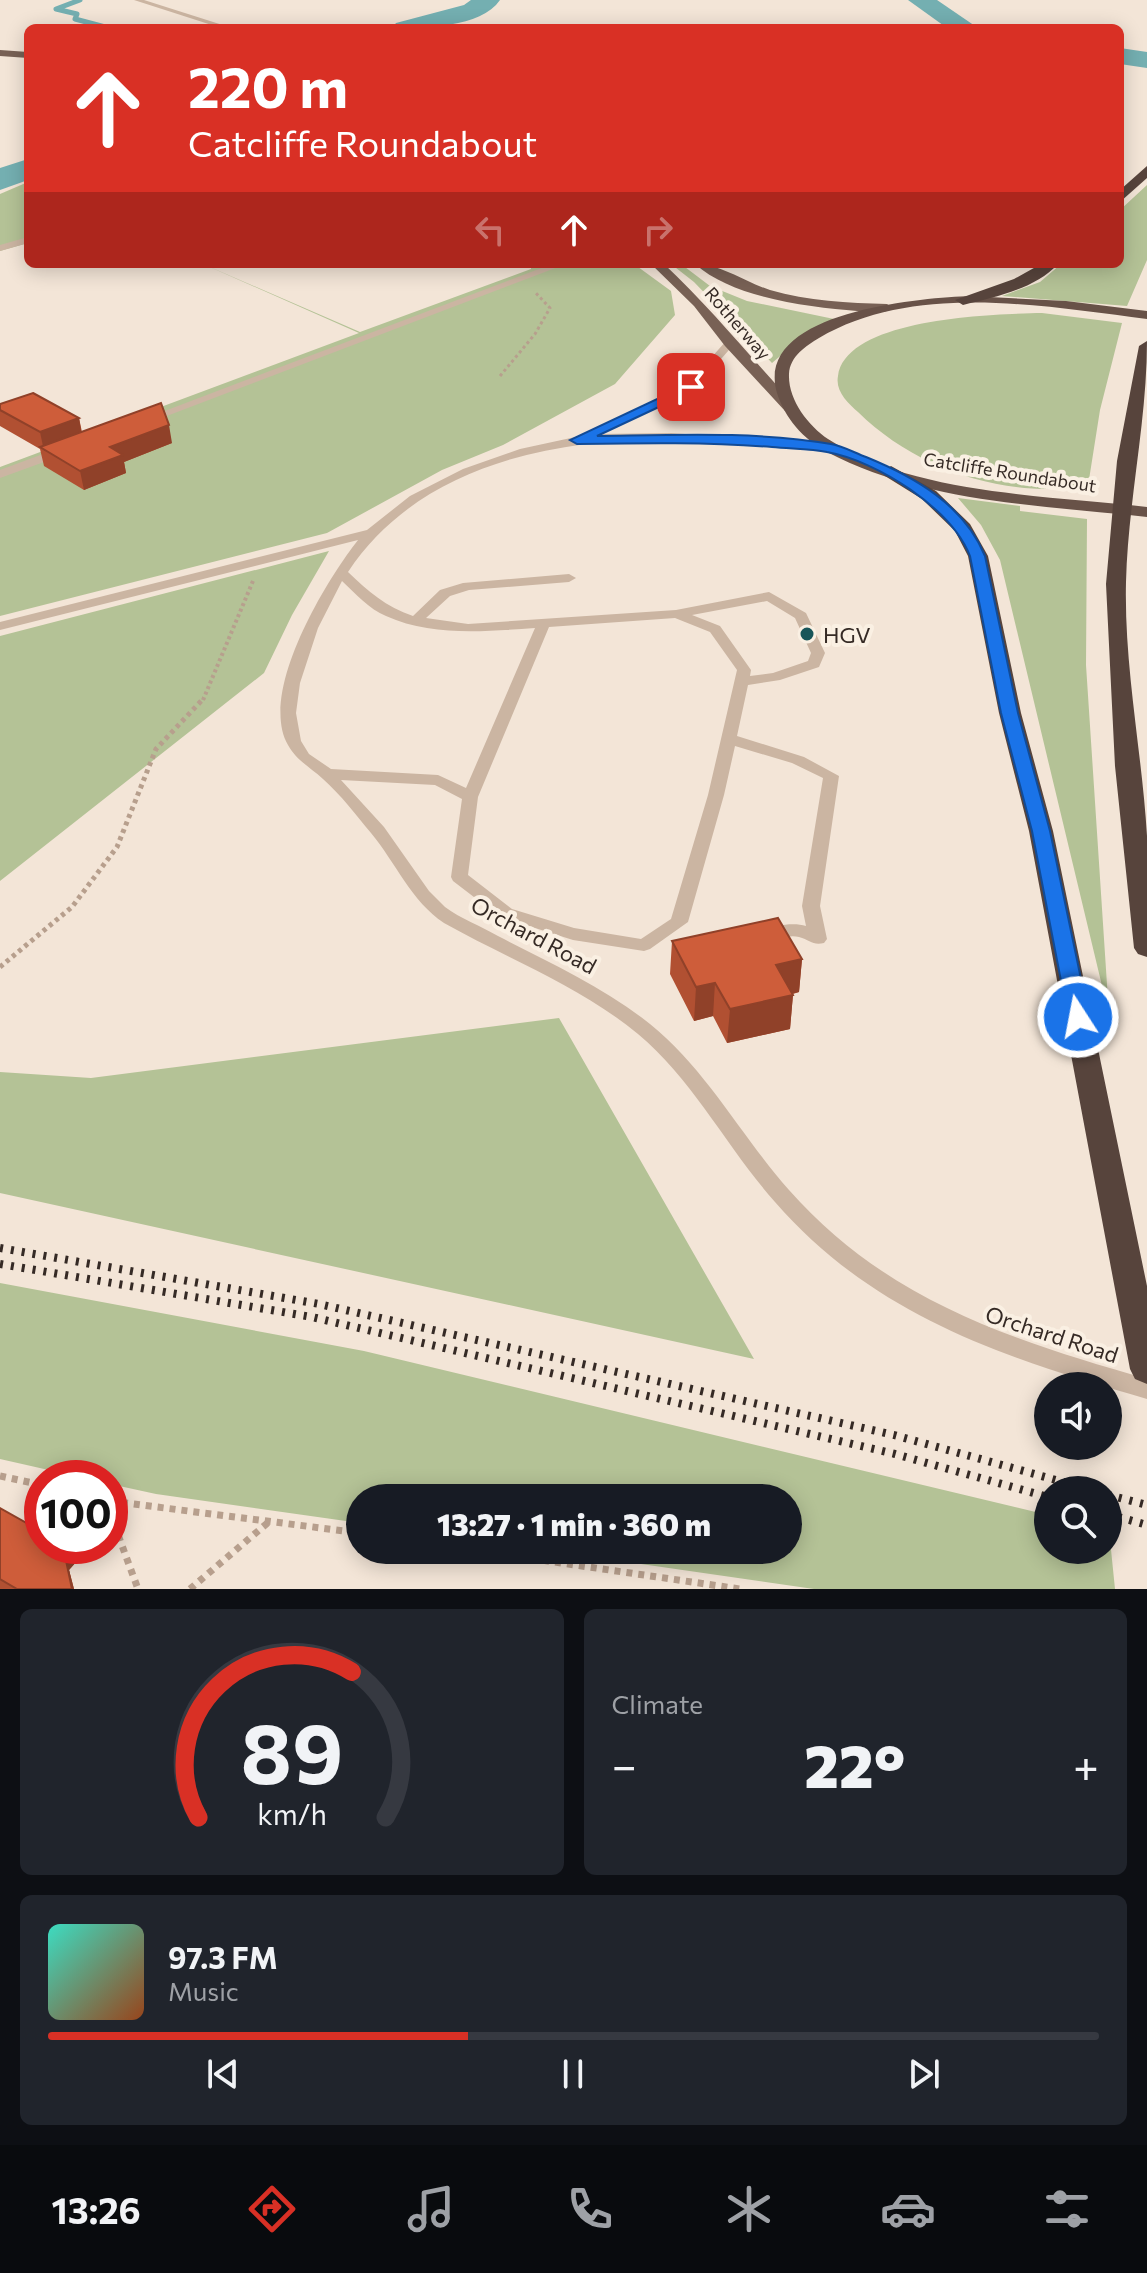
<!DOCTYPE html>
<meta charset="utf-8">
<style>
:root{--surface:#171b24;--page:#20242c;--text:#f1f3f6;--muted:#9ea1a6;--line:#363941;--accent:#d93025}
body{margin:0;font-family:Commissioner,sans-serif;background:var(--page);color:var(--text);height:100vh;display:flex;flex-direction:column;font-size:30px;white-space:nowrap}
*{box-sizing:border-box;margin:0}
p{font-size:26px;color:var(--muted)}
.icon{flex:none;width:44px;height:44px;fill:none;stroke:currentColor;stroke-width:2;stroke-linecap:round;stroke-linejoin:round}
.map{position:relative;height:1589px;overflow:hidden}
.panel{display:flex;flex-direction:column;gap:20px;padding:20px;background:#0d0f14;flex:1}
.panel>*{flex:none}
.hud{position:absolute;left:24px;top:24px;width:1100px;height:244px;border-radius:12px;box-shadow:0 4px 20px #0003;background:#d93025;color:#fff;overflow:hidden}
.tools{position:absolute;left:1034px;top:1372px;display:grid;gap:16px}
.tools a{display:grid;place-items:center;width:88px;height:88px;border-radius:50%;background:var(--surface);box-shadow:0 4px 20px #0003;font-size:40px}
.speed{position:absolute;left:24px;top:1460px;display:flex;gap:16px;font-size:40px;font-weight:700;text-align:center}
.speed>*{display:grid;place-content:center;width:104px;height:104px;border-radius:50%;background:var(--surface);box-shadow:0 4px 20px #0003;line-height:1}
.speed .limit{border:12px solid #d22;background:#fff;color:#111}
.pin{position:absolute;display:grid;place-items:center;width:68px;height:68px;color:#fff;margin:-34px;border-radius:16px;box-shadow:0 4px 12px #0006}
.me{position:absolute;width:88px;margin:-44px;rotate:349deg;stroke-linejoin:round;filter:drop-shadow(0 0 6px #0008)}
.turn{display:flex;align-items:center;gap:28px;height:168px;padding:0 32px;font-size:36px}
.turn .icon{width:104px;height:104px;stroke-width:2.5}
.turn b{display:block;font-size:56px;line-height:68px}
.lanes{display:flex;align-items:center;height:76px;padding:0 32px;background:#0003;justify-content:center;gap:40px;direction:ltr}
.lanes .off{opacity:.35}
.big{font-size:60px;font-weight:800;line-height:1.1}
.panel .card{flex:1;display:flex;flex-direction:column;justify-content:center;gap:12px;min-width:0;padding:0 28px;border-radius:12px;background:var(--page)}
.panel .dial{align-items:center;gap:0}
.dial svg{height:208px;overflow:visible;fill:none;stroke:var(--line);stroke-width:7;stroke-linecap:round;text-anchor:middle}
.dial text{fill:var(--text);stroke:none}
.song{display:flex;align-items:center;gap:24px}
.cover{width:96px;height:96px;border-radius:12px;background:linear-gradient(135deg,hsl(170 70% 55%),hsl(20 70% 35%))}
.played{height:8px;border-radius:4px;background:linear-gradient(90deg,var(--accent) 40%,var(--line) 40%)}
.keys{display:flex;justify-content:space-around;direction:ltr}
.heat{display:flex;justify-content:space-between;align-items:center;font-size:44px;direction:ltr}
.panel .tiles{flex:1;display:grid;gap:20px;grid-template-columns:1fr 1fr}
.card:last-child{grid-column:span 2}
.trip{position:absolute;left:346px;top:1484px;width:456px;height:80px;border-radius:40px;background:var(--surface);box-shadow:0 4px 20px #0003;font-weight:800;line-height:80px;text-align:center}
.tabs{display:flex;height:128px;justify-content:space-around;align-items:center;background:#090b0e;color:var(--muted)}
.tabs .icon{width:56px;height:56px}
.tabs .current{color:var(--accent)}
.tabs b{font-size:36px;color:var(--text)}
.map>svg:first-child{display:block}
.green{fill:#b4c296}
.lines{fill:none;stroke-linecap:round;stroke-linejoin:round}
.stream{stroke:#74afb1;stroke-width:5}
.river{fill:#74afb1;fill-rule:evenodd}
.path-far3{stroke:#b79f8d;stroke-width:3;stroke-dasharray:3 3;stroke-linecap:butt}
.path-far2{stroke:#b79f8d;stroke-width:4;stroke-dasharray:3 3;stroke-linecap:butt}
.path-far1{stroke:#b79f8d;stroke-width:5;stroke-dasharray:4 4;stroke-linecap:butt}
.path{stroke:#b79f8d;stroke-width:7;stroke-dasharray:6 6;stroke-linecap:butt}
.service{fill:#cbb5a2;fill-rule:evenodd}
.primary{fill:#786155;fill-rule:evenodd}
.trunk{fill:#685248;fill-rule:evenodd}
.motorway{fill:#57443c;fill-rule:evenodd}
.rail{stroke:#352a25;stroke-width:8;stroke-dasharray:3 8;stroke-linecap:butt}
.wall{fill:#b15032}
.shaded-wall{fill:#904129}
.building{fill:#ce5d3a;stroke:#904129;stroke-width:2}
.route{fill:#1a73e8;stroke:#114b97;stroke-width:2}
.poi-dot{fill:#185559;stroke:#faf0e3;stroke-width:3}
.labels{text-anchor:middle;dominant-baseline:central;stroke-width:8;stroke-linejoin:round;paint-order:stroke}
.far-street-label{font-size:18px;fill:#352a25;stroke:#faf0e3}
.poi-label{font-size:22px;fill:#352a25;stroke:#faf0e3;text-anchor:start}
.street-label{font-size:22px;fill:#352a25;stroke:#faf0e3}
</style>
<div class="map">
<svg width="1147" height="1589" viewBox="0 0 1147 1589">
<rect width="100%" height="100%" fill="#f3e5d7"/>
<!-- green -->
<g class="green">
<path d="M28,182V243L0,251V194Z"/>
<path d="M1147,185V260L1127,306L1002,296L1040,282L1061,264H1120V210Z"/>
<path d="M203,264L360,332L531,269V264H634L671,291L675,315L615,384L503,445L442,470L327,533L0,616V467L359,333Z"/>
<path d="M671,264H681L710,286L747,301L834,319L812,329L772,363L694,282Z"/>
<path d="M1042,313L1122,323L1100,410L1088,486C1006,499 917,470 858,412C848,403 835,391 838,376C846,317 997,314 1042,313Z"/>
<path d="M958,498L1020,506V511L1087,519L1086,665L1109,1015L1000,560L981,525Z"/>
<path d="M329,551L292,615L264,673L0,881V636Z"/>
<path d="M559,1018L754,1359L0,1193V1072L91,1078Z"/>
<path d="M0,1283L364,1351L1048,1515V1550H1108L1109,1530L1115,1589H814L544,1550H788V1498H360V1523L156,1494L110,1484V1478H84L0,1459Z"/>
</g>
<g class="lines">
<!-- stream -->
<path class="stream" d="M80,0L56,9L77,14L75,19L109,28"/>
<!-- river -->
<g class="river">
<path d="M471,0H500C481,28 423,28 392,28L396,23L464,5Z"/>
<path d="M908,0H937L978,28H947Z"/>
<path d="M1120,48L1147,52V68L1120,64Z"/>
<path d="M28,159V180L0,190V168Z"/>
</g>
<!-- path-far3 -->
<path class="path-far3" d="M500,376L535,334L550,308L534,291"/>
<!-- path-far2 -->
<path class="path-far2" d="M203,700L253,581"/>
<!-- path-far1 -->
<path class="path-far1" d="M0,967L72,907L117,847L156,749L204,698"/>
<!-- path -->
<g class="path">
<path d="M0,1476L42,1485"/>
<path d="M110,1501L360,1533"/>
<path d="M110,1513L138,1589"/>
<path d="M472,1550L740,1589"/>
<path d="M190,1589L271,1520"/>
</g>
<!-- service -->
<g class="service">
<path d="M134,0H144L232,28H221Z"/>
<path d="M28,237V243L0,251V245Z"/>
<path d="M552,264H566L151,422L141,420Z"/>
<path d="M726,341L735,343L695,389L599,434L671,433L831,444L837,448L835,451C820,453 802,449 787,448C759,445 730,443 702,441C575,434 424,457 348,572C368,591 386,607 413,616L440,590L463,583L569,574L576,578L569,582L469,590L450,596L426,618L468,624L676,610L769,592L806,613L825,653L819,667L780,680L748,685L737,736L804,757L839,776L820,906L827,939L824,943C813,946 810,940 799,937C787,934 773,942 760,938L757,934L760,930C773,926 793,922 806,926L802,906L823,778L792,763L735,746L724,795L688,922L650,949L644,951L573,940L500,917L453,881L451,877L462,799L435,785L341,780L384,827L429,891L445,907C461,919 481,926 498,936C550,963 604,987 650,1024C707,1070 741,1136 789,1190C886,1300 1011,1340 1147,1379V1399C1008,1359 875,1317 775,1202C727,1148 694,1081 638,1034C580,986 508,959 444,923C411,901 396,863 371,833C356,815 341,795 323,779C310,767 297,761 288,745C258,693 325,582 358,540L0,630V622L367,530L410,496L463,469L520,449L580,436L687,385ZM342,581C356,594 369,609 386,616C432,637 487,631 535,628L466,788L438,775L331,769L309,754L301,741L296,713L300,683L318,628ZM767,601L795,618L811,653L808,661L773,673L750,676L751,670L720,626L692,615ZM675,618L710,632L737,670L708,795L671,919L641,939L574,928L512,909L468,875L478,797L549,627Z"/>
<path d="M62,447L68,451L66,454L0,478V470Z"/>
</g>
<!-- primary -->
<g class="primary">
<path d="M0,50L28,52V58L0,56Z"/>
<path d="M651,264H664C711,308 751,358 795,405V411H785L725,346L694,306Z"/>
<path d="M695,264C721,264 745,282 770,290C808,301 848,303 887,304L893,308C884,315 869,311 857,311C808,307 733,298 695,264Z"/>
</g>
<!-- trunk -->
<path class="trunk" d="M970,296L1066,301L1147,311V319C1043,306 915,282 819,338C806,346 790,356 789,374C788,400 808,425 828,439C914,495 1048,495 1147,507V517C1041,505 924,503 827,452C803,439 785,418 777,393C753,311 921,298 970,296Z"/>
<!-- motorway -->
<g class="motorway">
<path d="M1147,166V178L1120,202V190Z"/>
<path d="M1041,264H1058C1035,289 995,297 963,305L955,300L1014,279Z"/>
<path d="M1147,341C1147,422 1128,501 1126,582C1124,667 1142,752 1147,836C1147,876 1147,917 1147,957L1138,954L1134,948L1115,766L1106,584L1117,461L1139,346Z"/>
<path d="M891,466L936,491L970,524L988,556L1021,713L1053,831L1147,1286V1384L1135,1379L1130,1369L1029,831L999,713L968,556L955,531L922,499L885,476L882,472Z"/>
</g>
<!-- rail -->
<g class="rail">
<path d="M0,1248L319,1304L894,1435L1092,1490"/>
<path d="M0,1264L312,1317L895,1454L1048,1497"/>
<path d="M1108,1495L1147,1505"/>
<path d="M1108,1514L1147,1525"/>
</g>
</g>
<!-- wall -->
<g class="wall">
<path d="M0,404L79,418L82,432L172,443L124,462L126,473L84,490L44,466L40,449L0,426Z"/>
<path d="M672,941L802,959L799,992L793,994L790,1029L727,1043L713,1016L694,1021L670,974Z"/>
<path d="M0,1508L32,1526L42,1546H83L85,1552L69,1570L74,1589H0Z"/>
</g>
<!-- shaded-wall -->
<g class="shaded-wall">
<path d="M79,418L82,436L44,451L40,432Z"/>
<path d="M169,425L172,443L124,462L126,473L84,490L80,471L110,447Z"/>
<path d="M802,959L799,992L773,998L776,965Z"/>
<path d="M715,983L713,1016L694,1021L696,987Z"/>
<path d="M793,995L790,1029L727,1043L730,1009Z"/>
<path d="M63,1546H83L85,1552L69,1570L74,1589H72Z"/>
</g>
<!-- building -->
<g class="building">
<path d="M33,393L79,418L40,432L0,410V404Z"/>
<path d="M161,403L169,425L110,447L123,455L80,471L40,447Z"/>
<path d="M778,918L802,959L776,965L793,995L730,1009L715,983L696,987L672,941Z"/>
<path d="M0,1508L32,1526L42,1514V1546H63L72,1589H17L0,1579Z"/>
</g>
<!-- route -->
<path class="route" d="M691,383L695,384V390L597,436C674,435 755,431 831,444C843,446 855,453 866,457C915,477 964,505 985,556L1018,713L1050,831L1089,1017L1086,1022H1071L1068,1017L1032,831L1001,713L970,556C951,508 877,461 827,452C810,448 790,449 772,447C707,442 643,443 577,444L570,440Z"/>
<!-- markers -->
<circle class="poi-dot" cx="807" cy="634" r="8"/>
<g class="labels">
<!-- far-street labels -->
<g class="far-street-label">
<text transform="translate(738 323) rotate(49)">Rotherway</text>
<text transform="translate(1010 472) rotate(9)">Catcliffe Roundabout</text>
</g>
<!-- poi labels -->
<g class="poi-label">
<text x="823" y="634">HGV</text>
</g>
<!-- street labels -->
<g class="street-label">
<text transform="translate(534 935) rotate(28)">Orchard Road</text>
<text transform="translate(1052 1334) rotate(18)">Orchard Road</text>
</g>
</g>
</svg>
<div class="tools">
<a><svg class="icon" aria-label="sound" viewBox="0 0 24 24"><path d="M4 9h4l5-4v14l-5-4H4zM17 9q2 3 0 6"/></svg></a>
<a><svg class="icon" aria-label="search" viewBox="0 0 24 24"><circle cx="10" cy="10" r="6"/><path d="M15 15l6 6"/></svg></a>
</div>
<div class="speed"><div class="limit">100</div></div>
<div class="pin" style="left:691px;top:387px;background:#d93025"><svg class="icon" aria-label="arrive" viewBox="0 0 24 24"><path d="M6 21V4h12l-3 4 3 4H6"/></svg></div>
<svg class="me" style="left:1078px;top:1017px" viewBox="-20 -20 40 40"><circle r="17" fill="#1a73e8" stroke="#fff" stroke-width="3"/><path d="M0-11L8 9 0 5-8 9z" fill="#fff"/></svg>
<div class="trip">13:27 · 1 min · 360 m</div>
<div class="hud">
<div class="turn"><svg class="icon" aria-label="ahead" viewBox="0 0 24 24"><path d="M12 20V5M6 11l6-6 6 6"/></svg><div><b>220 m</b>Catcliffe Roundabout</div></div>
<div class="lanes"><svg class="icon off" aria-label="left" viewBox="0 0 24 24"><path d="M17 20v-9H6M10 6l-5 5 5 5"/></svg><svg class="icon" aria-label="ahead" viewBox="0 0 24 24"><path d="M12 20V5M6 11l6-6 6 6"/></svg><svg class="icon off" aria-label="right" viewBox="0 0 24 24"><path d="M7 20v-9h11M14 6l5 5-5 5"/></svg></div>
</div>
</div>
<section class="panel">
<div class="tiles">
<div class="card dial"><svg viewBox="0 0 100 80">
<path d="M14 69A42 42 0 1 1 86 69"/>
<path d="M14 69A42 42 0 0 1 73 13" stroke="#d93025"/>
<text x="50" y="56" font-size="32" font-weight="700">89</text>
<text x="50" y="72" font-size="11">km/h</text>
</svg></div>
<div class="card"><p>Climate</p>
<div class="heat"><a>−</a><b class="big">22°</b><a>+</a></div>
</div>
<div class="card">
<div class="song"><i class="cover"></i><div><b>97.3 FM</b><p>Music</p></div></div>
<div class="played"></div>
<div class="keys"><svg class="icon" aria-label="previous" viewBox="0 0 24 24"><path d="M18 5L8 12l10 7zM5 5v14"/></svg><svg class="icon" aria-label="pause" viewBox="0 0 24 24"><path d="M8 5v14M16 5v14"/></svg><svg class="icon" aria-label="next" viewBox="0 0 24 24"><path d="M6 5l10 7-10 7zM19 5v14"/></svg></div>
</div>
</div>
</section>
<nav class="tabs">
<b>13:26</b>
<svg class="icon current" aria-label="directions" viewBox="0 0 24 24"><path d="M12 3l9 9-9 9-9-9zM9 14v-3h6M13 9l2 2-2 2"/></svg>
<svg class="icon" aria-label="music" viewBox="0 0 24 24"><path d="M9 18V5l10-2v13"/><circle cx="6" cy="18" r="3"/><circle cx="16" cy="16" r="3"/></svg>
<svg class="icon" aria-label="phone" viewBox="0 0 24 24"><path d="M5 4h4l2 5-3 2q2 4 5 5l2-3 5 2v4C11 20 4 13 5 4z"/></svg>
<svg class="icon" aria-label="climate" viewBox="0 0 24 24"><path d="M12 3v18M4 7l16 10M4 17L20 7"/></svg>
<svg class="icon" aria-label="car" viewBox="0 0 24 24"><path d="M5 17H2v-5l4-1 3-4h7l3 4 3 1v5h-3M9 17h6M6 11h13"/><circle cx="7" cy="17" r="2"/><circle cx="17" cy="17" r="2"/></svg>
<svg class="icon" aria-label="filters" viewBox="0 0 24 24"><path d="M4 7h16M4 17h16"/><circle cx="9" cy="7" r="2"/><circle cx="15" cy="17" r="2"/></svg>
</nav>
